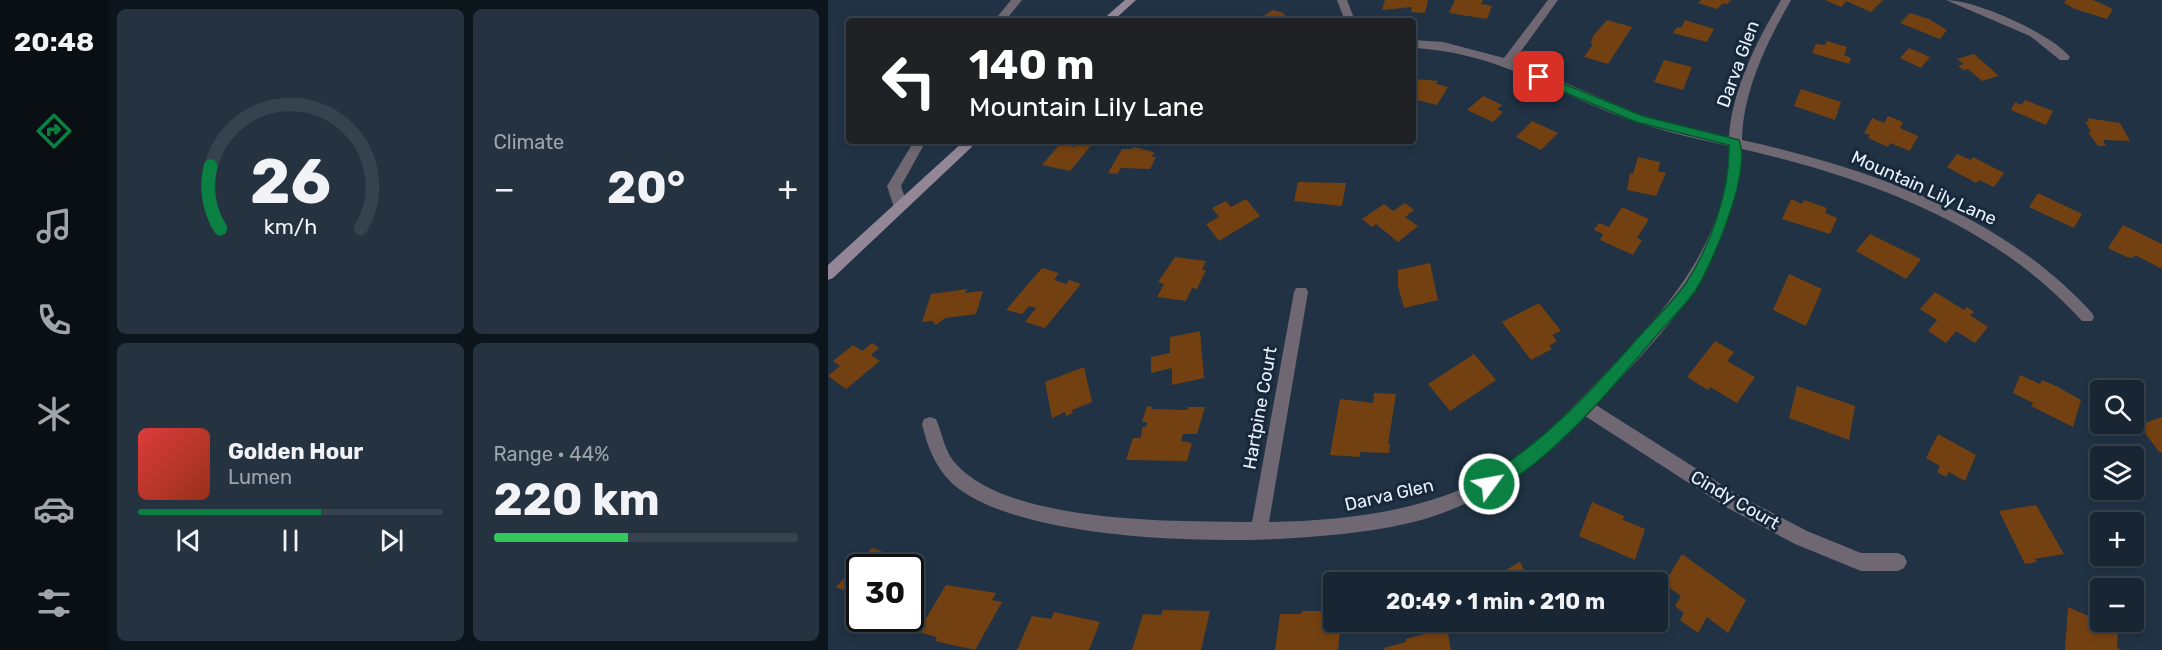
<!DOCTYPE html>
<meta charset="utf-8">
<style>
:root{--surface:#182633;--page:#25323f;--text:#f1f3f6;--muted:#9fa5ac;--line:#36434e;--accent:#0b8043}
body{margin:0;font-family:Rubik,sans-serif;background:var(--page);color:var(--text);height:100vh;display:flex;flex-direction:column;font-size:22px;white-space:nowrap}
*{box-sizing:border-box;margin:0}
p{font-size:20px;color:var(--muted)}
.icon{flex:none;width:33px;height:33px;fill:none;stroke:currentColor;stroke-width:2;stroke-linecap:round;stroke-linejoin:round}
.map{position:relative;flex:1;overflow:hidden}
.drawer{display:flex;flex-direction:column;gap:9px;padding:9px;background:#0d151c;width:720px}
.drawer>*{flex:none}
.guide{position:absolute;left:18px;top:18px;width:570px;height:126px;border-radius:6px;box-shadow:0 3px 9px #0003,0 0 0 2px var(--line);background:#202124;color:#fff;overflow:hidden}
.fabs{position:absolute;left:1262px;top:380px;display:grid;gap:12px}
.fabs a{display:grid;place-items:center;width:54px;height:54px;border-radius:6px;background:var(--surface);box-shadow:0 3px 9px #0003,0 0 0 2px var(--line);font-size:30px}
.speed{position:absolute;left:18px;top:554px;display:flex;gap:12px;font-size:30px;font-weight:700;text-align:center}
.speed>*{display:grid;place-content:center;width:78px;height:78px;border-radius:50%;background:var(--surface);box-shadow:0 3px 9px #0003,0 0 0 2px var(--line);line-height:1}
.speed .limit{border:3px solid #111;border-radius:9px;background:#fff;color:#111}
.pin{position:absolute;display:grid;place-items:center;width:51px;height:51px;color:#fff;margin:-26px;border-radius:12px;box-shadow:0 3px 9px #0006}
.me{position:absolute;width:66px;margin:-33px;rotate:58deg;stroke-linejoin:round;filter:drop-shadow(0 0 4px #0008)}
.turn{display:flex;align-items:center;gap:21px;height:126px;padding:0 24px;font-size:27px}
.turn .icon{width:78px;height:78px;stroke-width:2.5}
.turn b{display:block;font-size:42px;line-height:51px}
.big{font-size:45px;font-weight:700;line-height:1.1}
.drawer .widget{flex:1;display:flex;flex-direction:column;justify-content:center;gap:9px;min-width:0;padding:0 21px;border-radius:9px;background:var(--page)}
.drawer .dial{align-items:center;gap:0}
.dial svg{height:156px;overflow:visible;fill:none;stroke:var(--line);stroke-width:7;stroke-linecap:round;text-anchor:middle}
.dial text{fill:var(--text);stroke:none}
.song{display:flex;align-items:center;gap:18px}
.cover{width:72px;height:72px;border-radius:9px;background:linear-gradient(135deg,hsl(0 70% 55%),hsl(10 70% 35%))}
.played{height:6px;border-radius:3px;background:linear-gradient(90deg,var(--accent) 60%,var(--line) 60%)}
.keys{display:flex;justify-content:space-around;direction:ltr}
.heat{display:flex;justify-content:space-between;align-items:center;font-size:33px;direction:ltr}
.charge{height:9px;border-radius:4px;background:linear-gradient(90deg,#34c759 44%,var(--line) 0)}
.drawer .tiles{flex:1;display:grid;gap:9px;grid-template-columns:repeat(2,1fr)}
.trip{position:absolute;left:495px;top:572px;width:345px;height:60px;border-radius:6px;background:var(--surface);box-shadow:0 3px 9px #0003,0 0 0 2px var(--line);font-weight:700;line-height:60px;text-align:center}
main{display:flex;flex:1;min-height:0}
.tab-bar{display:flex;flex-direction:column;width:108px;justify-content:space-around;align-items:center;background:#0a0f14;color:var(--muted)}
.tab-bar .icon{width:42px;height:42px}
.tab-bar .on{color:var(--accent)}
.tab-bar b{font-size:27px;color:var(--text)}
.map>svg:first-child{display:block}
.building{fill:#734111}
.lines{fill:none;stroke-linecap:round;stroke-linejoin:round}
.street{fill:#6f6872;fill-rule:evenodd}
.secondary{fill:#938797;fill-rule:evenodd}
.route{fill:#0b8043;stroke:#07532c;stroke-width:1.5}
.labels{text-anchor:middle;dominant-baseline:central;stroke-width:6;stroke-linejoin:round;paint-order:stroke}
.street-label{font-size:18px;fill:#eaf3fd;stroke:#162839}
</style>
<main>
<nav class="tab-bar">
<b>20:48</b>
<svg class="icon on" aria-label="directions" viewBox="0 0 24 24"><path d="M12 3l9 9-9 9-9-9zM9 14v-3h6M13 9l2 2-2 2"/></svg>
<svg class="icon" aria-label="music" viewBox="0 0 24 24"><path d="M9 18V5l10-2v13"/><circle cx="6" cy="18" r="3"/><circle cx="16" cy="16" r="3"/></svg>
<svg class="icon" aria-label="phone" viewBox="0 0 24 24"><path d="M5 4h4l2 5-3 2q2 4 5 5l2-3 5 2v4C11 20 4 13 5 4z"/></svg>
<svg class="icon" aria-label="climate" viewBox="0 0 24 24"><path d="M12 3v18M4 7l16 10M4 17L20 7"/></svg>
<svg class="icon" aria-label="car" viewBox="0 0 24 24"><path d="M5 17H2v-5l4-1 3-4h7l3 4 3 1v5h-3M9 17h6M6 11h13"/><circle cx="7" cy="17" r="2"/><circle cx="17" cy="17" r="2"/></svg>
<svg class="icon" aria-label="filters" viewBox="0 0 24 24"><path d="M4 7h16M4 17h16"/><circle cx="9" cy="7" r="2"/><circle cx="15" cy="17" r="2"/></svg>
</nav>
<section class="drawer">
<div class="tiles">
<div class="widget dial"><svg viewBox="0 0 100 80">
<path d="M14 69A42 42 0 1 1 86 69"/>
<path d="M14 69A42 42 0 0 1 9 37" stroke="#0b8043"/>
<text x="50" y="56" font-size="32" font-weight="700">26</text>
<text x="50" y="72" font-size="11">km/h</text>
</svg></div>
<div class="widget"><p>Climate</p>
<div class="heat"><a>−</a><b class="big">20°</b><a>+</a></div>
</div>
<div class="widget">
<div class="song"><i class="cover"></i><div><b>Golden Hour</b><p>Lumen</p></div></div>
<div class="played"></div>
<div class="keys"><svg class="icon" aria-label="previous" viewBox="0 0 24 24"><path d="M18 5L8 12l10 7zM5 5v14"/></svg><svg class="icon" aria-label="pause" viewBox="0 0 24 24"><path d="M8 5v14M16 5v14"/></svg><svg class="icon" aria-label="next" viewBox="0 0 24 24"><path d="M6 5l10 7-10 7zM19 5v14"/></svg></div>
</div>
<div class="widget"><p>Range · 44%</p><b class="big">220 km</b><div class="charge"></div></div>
</div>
</section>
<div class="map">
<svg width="1334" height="650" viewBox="0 0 1334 650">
<rect width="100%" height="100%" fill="#203244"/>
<!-- building -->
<g class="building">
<path d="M557,0H600L597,13L583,12L584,7L554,10Z"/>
<path d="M627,0H655L653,4L664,6L659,19L621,13Z"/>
<path d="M873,0H903L899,4L895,3L889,9L870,3Z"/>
<path d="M997,0H1055L1043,12L1018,1L1013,7Z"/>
<path d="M1238,0H1265L1285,9L1279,19L1247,9L1236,3Z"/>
<path d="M445,10L455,13L462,21H427Z"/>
<path d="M1082,13L1101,19L1119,30L1112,39L1072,23Z"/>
<path d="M779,20L804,27L780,64L756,57L765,44L763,43L765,36Z"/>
<path d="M857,20L886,29L879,42L845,33L849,27L853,28Z"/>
<path d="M999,41L1019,47L1016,55L1023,58L1021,64L984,53L988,44L997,45Z"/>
<path d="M1081,48L1102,57L1093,68L1072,58Z"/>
<path d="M1146,54L1171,76L1154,81L1140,69L1135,70L1130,66L1136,64L1129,59Z"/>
<path d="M836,60L864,67L855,90L826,82Z"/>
<path d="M588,79L610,81L608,84L620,87L609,105L585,99V84Z"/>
<path d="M973,89L1013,102L1007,120L966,106Z"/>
<path d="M655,96L674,105L669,109L675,112L665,122L639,110Z"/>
<path d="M1197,100L1225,111L1218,125L1183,110L1187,102L1194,105Z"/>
<path d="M1060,116L1075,122L1072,128L1090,136L1082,151L1062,143L1060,147L1040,138L1042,135L1036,133L1044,118L1056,123Z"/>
<path d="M1259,118L1292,123L1302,141L1275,140L1278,146H1270L1260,132H1263L1257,121L1261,122Z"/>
<path d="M704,121L730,133L713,150L688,137Z"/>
<path d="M252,141L265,143L242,171L214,165L232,144L247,147Z"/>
<path d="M306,147L326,152L324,157H328L322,169L293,168L289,174L280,173L294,149H304Z"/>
<path d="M1129,154L1143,160L1145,157L1176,173L1166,187L1151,180L1148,183L1119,167Z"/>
<path d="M810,157L832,162L830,171L838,173L828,196L799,190L802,173L805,174Z"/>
<path d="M470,182L518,183L514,206L466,201Z"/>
<path d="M1210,193L1254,214L1246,228L1201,207Z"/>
<path d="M418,199L432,216L391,241L378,224L391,217L384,208L398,201L403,207Z"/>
<path d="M963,199L974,204L976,200L999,208L997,213L1009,218L1002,234L954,219Z"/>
<path d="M577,203L586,210L577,217L590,226L570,242L548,224L544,227L534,219L556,204L565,211Z"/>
<path d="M794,207L821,219L809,238L814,240L805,255L772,240L775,234L766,230L771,223L781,227Z"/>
<path d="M1295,225L1334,244V269L1307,255L1305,258L1299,257L1280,248Z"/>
<path d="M1042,234L1093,259L1078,279L1028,251Z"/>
<path d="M347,257L378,261L374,270H378L369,289L364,288L358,301L329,297L336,284L330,282Z"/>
<path d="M602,263L610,300L576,308L570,286V270Z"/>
<path d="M214,268L231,273L226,280L238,284L241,280L253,284L217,328L197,322L208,308L201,306L194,314L178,310Z"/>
<path d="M961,274L994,289L978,326L945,310Z"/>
<path d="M139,289L137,293L155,291L148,314L117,318L108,325L104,321L94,322L103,294Z"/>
<path d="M1107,292L1136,310L1139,307L1146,312L1142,315L1160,327L1147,343L1128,331L1118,343L1100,331L1109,320L1092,309Z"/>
<path d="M711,303L733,331L724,335L729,341L721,346L724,349L703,360L674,322Z"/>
<path d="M372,331L376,378L344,385V368L323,373V357L342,353V337Z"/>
<path d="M887,341L906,352L899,361L927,377L909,403L882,387L880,390L859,377Z"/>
<path d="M44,343L51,348L43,355L52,361L18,389L0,376L12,366L5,361L25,345L34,351Z"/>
<path d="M646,354L668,380L622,411L600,384Z"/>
<path d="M256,367L264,402L244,410L245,413L238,416L237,412L224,418L217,382Z"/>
<path d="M1192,375L1212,384L1214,380L1228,386L1253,400L1245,427L1203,406L1205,403L1185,393Z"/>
<path d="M969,386L1027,406L1021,440L961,418Z"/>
<path d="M546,393L568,394L560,444H562L561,453L532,452V457L502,455L512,399L545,403Z"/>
<path d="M319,406L325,407L324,409L359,410L360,407H377L369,434H355L353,441L364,443L359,461L298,460L305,438H313L314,427H318L319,422H314Z"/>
<path d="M1334,417V452L1332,453L1311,425Z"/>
<path d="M1110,434L1148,455L1137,481L1121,472L1118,477L1109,472L1112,466L1098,458Z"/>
<path d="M764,502L796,516L795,520L817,529L807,560L751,536Z"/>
<path d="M1208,505L1236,554L1206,559L1209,562L1197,564L1171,511Z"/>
<path d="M44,548L75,559L72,563L81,567H32V603L29,607L18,601L24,594L8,587Z"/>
<path d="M854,554L918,600L900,633L879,617L870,633L852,620L856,613L847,606L853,596L836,584Z"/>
<path d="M692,562L698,574L706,570L712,582H656Z"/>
<path d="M118,585L168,593L164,600L174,602L147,650L107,641L109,637L90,632Z"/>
<path d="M1240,607L1290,629L1289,648L1294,650H1237Z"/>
<path d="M335,610L382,611L373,650H304L315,614L333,615Z"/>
<path d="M474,611H495V620L513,621L510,650H447L452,614H473Z"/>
<path d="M226,612L272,622L261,650H189L204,616L223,619Z"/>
<path d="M619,628L623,650H557L556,648L578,642V639Z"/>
</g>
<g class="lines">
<!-- street -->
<g class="street">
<path d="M183,0H194L177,21H166Z"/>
<path d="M509,0H519L527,21H517Z"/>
<path d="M720,0H730L686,61L815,116L901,137C904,89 929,41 953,0H963C939,42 915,91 914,140C1041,168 1174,214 1264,313L1266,317L1264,321H1254C1167,224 1038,177 914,149C914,172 908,194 901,216C875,296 823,345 768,405L910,495L979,531L1033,553H1070L1076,556L1079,562L1076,568L1070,571H1033L967,544L898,507L757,416C712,464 666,496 603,517C503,550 217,553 131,489C110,473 100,450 94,424L96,419L102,417L108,419C115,435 116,451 128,464C182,524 347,521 424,522L466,292L468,288H478L480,292L441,522C509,521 583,513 645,484C694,460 730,422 767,384C831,317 901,246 901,146C859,137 818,127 778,111C710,83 661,52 585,48V40L615,42L676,58Z"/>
<path d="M1118,0C1148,0 1222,33 1242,57L1240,60H1232L1202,36Z"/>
<path d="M86,141H98L73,186L80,207L73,212L66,207L59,186Z"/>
</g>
<!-- secondary -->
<g class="secondary">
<path d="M297,0H308L285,21H273Z"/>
<path d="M136,141H150L5,278L0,280V265Z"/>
</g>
</g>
<!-- route -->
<path class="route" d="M707,75H714L815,116L911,140C924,171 885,262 868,290C857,306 842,320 829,335C789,382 718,469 661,492L655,490L653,484L655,479C718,441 768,386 816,331C830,316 846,300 858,283C883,245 902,190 901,145L808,122L707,80Z"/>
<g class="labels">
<!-- street labels -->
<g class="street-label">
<text transform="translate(910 64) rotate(-70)">Darva Glen</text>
<text transform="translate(1096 188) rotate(24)">Mountain Lily Lane</text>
<text transform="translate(432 408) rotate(-80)">Hartpine Court</text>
<text transform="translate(561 495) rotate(-13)">Darva Glen</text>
<text transform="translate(907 500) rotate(30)">Cindy Court</text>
</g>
</g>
</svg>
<div class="fabs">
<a><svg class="icon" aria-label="search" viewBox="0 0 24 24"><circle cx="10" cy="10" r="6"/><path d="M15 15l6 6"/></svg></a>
<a><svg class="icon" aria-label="layers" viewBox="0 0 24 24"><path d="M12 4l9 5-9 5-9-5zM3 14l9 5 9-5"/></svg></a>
<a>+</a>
<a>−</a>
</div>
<div class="speed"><div class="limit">30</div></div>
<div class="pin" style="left:711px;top:77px;background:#d93025"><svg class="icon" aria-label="arrive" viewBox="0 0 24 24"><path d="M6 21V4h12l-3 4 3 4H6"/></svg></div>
<svg class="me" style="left:661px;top:484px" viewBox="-20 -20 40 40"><circle r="17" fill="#0b8043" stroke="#fff" stroke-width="3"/><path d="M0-11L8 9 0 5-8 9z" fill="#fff"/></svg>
<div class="trip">20:49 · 1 min · 210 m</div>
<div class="guide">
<div class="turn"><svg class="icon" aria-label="left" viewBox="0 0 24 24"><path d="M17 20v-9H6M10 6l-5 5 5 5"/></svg><div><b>140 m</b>Mountain Lily Lane</div></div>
</div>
</div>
</main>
